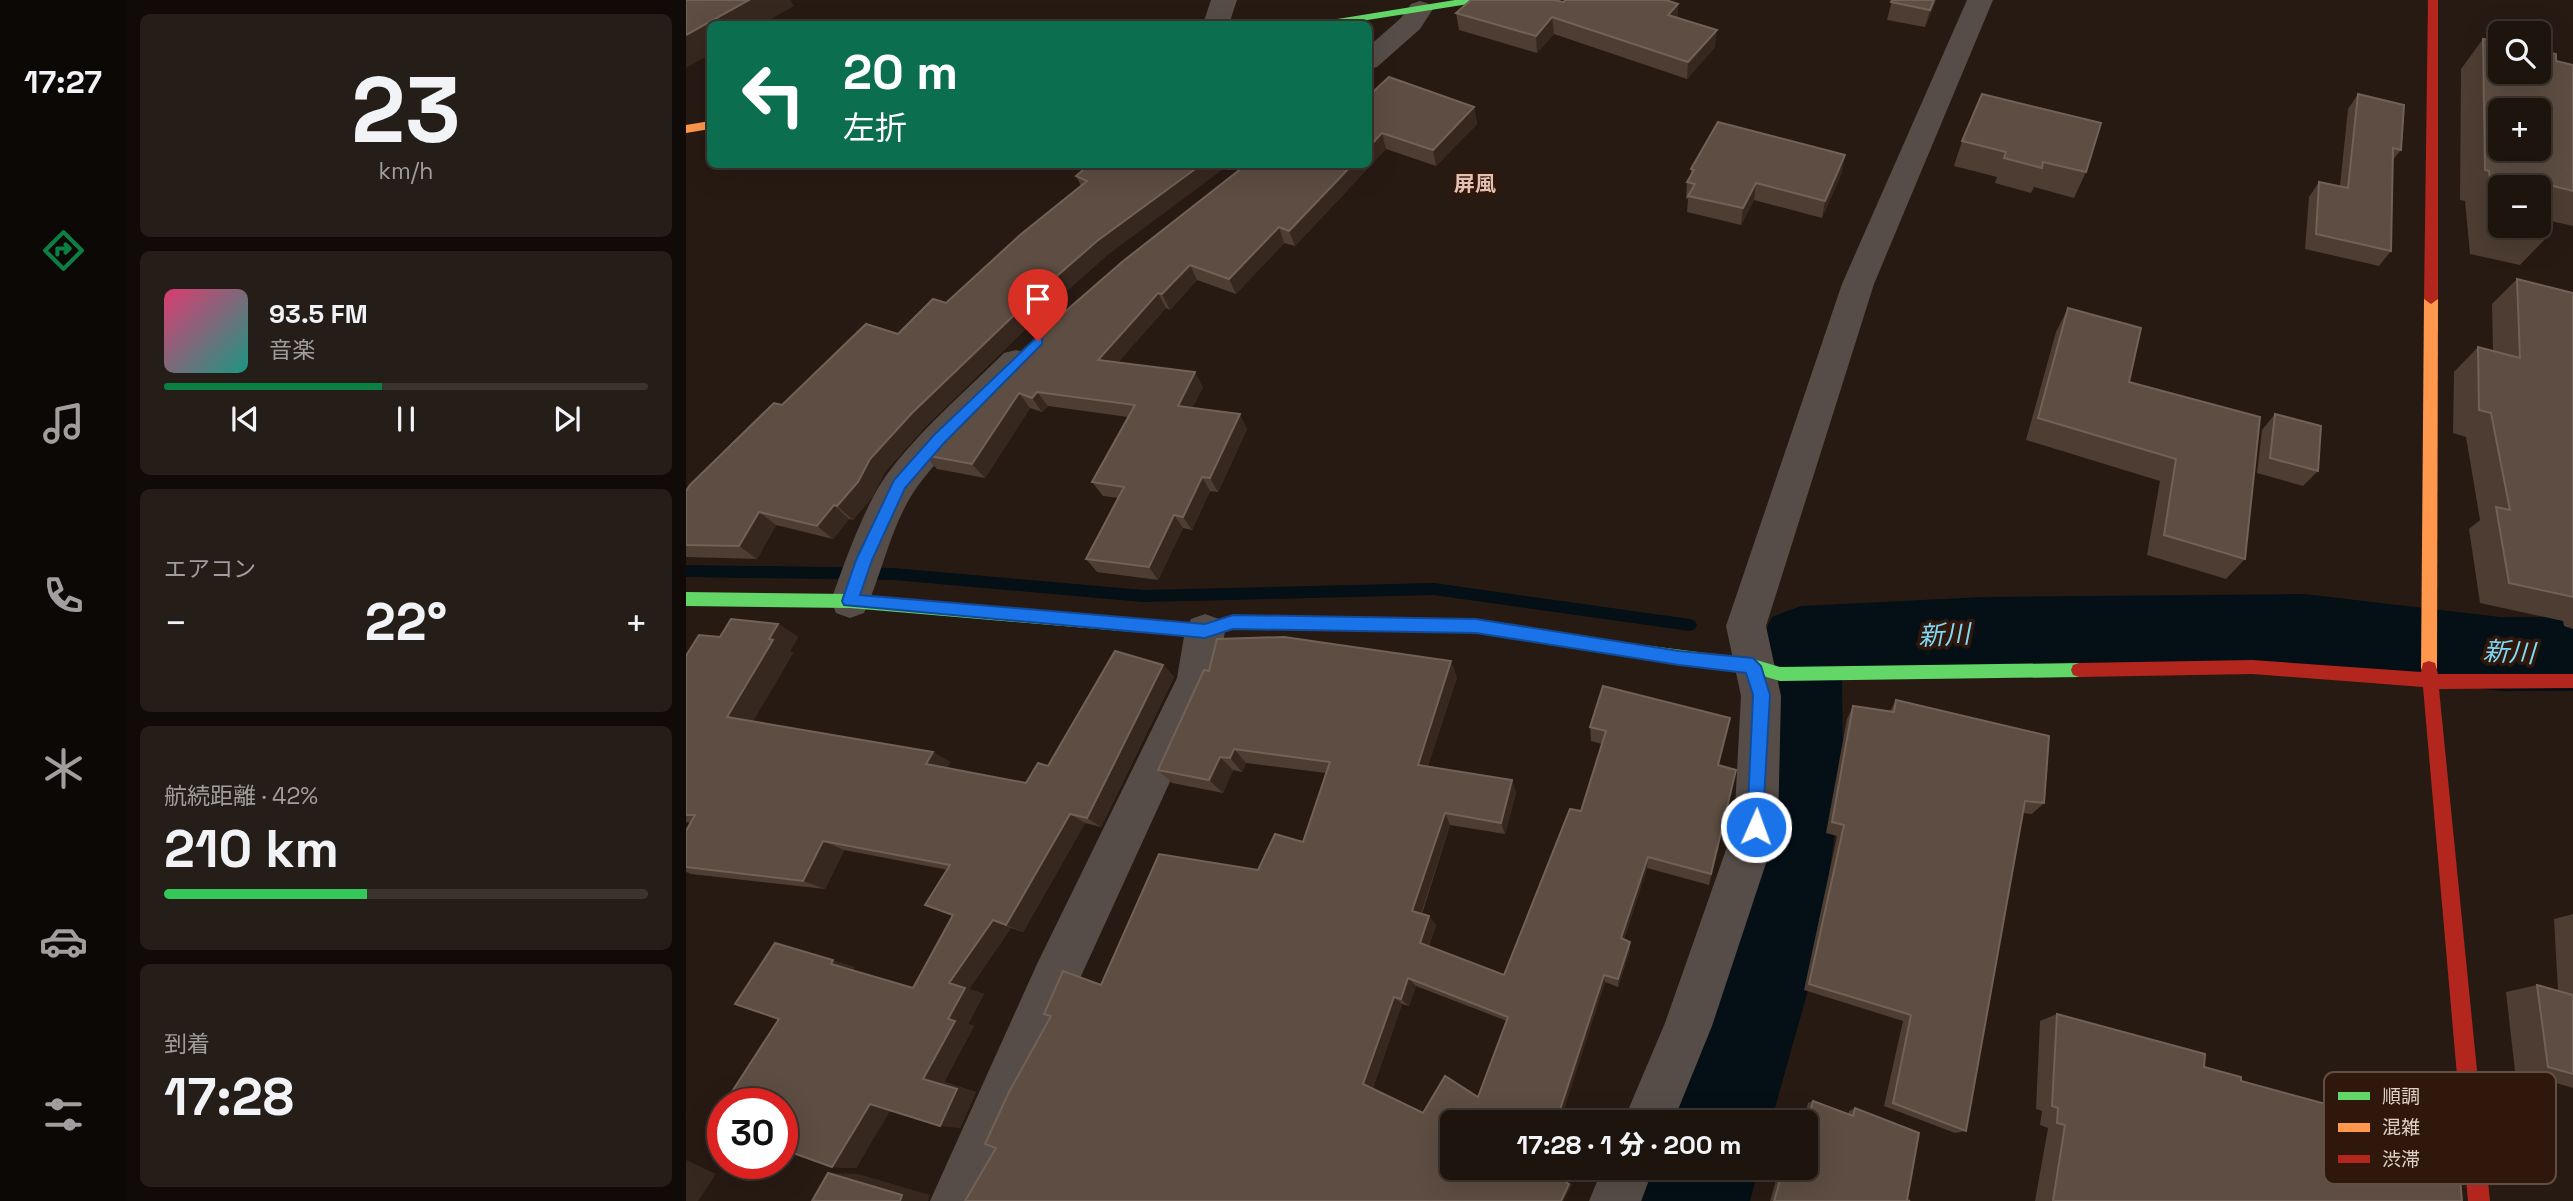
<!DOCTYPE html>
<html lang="ja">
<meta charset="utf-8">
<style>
:root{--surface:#1d140e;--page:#251d17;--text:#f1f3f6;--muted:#a09e9e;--line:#3b332e;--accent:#0b8043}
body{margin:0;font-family:"Space Grotesk","Noto Sans JP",sans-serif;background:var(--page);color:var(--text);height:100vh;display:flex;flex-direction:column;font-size:26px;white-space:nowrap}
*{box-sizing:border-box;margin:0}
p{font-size:23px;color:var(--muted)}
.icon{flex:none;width:38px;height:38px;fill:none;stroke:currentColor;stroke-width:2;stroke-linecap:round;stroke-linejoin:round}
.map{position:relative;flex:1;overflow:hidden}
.details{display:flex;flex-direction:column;gap:14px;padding:14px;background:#100b08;width:560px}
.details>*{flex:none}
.hud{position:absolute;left:21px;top:21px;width:665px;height:147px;border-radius:10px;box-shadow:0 7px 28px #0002,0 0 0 2px var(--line);background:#0b6e4f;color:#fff;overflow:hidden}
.controls{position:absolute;left:1802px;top:21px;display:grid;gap:14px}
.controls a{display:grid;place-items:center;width:63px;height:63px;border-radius:10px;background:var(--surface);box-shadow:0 7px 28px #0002,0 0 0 2px var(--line);font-size:35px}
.speed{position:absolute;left:21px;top:1088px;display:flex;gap:14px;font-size:35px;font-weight:700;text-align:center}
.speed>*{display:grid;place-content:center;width:91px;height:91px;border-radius:50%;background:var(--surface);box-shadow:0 7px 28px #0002,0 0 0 2px var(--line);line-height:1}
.speed .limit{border:10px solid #d22;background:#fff;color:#111}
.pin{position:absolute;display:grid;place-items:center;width:60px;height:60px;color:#fff;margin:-72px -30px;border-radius:50% 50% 50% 0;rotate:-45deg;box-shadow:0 0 7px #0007}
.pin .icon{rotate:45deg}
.me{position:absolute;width:77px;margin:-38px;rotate:2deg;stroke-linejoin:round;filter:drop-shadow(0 0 5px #0008)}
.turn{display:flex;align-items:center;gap:24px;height:147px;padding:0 21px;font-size:32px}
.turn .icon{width:91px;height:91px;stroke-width:2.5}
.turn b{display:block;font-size:49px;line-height:60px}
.big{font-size:52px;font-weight:800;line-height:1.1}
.details .widget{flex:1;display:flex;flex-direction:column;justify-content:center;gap:10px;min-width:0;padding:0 24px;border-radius:10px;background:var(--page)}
.details .dial{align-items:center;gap:0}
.dial b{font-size:91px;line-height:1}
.song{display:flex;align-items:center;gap:21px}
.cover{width:84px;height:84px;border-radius:10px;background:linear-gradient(135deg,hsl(340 70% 55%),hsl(170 70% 35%))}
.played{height:7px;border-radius:4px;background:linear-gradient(90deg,var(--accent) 45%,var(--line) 45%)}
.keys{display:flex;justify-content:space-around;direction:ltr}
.heat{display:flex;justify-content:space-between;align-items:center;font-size:38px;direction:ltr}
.charge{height:10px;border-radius:5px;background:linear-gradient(90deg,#34c759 42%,var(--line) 0)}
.trip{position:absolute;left:754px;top:1110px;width:378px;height:70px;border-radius:10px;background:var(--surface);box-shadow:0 7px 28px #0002,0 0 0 2px var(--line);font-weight:800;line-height:70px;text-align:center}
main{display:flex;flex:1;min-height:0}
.tab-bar{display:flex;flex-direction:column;width:126px;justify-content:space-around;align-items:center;background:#0c0806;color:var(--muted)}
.tab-bar .icon{width:49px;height:49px}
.tab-bar .active{color:var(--accent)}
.tab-bar b{font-size:32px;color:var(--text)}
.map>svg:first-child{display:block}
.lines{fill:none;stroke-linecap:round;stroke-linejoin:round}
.stream{fill:#040f16;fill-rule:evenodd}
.river{fill:#040f16;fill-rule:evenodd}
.street{fill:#574d48;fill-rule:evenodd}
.fast{fill:#63d668;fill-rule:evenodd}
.slow{fill:#ff974d;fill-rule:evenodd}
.jam{fill:#b3261e;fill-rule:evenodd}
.wall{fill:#4d3d32;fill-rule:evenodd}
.shaded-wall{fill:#37281f}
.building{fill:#5d4d42;stroke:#716157;stroke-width:2;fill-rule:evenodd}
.route{fill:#1a73e8;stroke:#114b97;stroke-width:2}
.labels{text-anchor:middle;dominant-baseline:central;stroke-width:7;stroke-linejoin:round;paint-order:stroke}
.far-neighbourhood-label{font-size:21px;font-weight:bold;fill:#e3c2b1;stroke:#2f170b}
.water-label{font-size:26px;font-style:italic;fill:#7edaf8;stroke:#2f170b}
.key{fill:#2f170b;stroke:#644e43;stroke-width:2}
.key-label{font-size:19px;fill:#e0cfc6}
</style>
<main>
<nav class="tab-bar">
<b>17:27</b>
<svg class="icon active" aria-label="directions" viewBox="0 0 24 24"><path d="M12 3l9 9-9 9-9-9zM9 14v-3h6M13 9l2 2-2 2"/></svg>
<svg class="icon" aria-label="music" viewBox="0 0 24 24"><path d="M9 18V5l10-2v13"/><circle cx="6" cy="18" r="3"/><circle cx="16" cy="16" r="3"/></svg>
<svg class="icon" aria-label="phone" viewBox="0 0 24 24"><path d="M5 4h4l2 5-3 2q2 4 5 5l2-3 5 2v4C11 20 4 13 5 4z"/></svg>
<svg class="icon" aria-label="climate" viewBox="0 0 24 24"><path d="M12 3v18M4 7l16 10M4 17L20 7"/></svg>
<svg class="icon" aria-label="car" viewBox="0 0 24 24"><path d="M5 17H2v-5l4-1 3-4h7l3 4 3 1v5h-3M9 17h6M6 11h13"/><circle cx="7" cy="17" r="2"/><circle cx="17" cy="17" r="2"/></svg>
<svg class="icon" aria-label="filters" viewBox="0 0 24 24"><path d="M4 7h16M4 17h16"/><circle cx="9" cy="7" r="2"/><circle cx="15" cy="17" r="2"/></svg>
</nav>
<section class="details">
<div class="widget dial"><b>23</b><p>km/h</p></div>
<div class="widget">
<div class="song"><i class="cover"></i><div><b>93.5 FM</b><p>音楽</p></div></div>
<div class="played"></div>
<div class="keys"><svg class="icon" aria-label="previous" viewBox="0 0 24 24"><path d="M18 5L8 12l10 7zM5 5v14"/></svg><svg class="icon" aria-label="pause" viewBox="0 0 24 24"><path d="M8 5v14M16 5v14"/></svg><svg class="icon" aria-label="next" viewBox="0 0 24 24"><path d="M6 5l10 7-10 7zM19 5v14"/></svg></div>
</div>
<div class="widget"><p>エアコン</p>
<div class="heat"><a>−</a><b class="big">22°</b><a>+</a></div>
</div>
<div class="widget"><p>航続距離 · 42%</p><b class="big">210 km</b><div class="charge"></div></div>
<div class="widget"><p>到着</p><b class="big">17:28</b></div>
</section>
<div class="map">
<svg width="1887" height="1201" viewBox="0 0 1887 1201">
<rect width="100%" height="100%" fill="#271a13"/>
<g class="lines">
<!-- stream -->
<g class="stream">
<path d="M0,565L208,568L457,590L748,583L1004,619L1009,621L1011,625L1009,629L1004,631L748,595L457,602L208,580L0,577Z"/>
<path d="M1097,634L1120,639L1122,643L1120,647L1115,649L1092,644L1090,640L1092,636Z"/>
</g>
<!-- river -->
<g class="river">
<path d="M1618,594L1814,617H1887V691H1814L1618,666L1297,669L1156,677L1157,777L1131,958L1085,1122H981L1035,958L1069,777L1074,643L1086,617L1115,606L1297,597Z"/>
<path d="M967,1167H1073L1064,1201H956Z"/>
</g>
<!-- street -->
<g class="street">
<path d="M525,0H551L543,24H517Z"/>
<path d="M1281,0H1307L1188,284L1080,626L1095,696L1092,827L1026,1026L987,1122H937L979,1023L1048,827L1055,696L1040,626L1156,284Z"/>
<path d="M734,1L743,4L747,9L734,29L691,67L682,69V47L715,18L725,4Z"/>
<path d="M330,350L342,353L347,362L342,371C304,410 258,448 227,493C204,529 196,574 178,613L164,618L150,613L145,601C157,566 180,502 202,473C235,429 279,392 318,353Z"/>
<path d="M519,614L533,619L539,631L531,679L385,998L296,1201H244L351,964L491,678L499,631L505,619Z"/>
<path d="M917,1167H968L955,1201H903Z"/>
</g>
<!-- fast -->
<g class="fast">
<path d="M769,0H794L789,3L656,24H634L639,21Z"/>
<path d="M0,592L164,594L519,624L533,619L539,621L541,626L539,631L519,638L164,608L0,606Z"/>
<path d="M957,645L1067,659L1094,667L1393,663L1399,665L1401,670L1399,675L1393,677L1094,681L1067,673L957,659L951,657L949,652L951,647Z"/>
</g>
<!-- slow -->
<g class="slow">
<path d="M24,121V129L0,133V125Z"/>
<path d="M1745,294L1752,299L1751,668L1749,673L1743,675L1737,673L1735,668L1738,299Z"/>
<path d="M547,615L790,619L957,645L963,647L965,652L963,657L957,659L790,633L547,629L533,633L527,631L525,626L527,621Z"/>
</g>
<!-- jam -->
<g class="jam">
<path d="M1742,0H1752V299L1745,304L1738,299Z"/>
<path d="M1566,660L1735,672L1737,663L1743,661L1749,663L1752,674H1887V688L1753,689L1804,1201H1782L1737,687L1566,674L1393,677L1387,675L1385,670L1387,665L1393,663Z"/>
</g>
</g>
<!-- wall -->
<g class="wall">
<path d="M1206,0H1250L1239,27L1201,20Z"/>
<path d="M877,2L992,18L1029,47L1001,79L868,34L851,53L773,30L770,13Z"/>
<path d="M1797,39L1870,61L1887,65V226L1860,220L1862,236L1834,265L1784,254L1779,201L1774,200L1775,69Z"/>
<path d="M688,91L788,107L791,124L750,166L700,149L609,246L598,243L550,294L511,280L484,310L480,308L432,362L517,387L506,408L561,429L532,492L524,491L506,530L497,528L472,580L411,572L400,559L432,498L417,496L406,482L442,417L362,406L356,412L344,408L299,478L251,469L238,455L374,316L682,164Z"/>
<path d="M1672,94L1715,150L1706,161L1705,251L1693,266L1619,249L1623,197L1633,182L1654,186L1662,109Z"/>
<path d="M1276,141L1400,172L1388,198L1348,187L1345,193L1309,183L1311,177L1268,166Z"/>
<path d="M404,164L419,257L358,311L239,427L198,473L187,496L167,520L163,519L147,539L90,525L71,559L0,557V491L96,405L212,334L260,303L395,186L390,176Z"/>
<path d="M1005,169L1156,172L1136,218L1068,200L1055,225L1001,212L1002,199H1000L1001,182L1005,176Z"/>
<path d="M1831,279L1887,293V629L1878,626L1877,621L1794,603L1783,529L1794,520L1780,437L1767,433L1768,372L1792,347L1807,351L1806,304Z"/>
<path d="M1382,308L1443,382L1559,559L1540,579L1461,555L1474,481L1340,440L1370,332Z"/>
<path d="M1589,414L1632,471L1617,486L1571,473L1576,430Z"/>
<path d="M92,624L112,637L104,651L107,653L67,721L247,752L264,762L261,768L340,783L362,766L477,665L488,677L415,827L399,823L337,932L325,928L283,989L298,994L282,1024L288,1026L258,1082L290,1092L274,1128L204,1110L170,1168L146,1167L38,1104L169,967L167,970L227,988L267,916L239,905L262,870L158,850L139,889L5,874L0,872V831L5,823L0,822V656L34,637Z"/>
<path d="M523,671L771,677L742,766L826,780L830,793L819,834L764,825L736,914L750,925L743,946L818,975L895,811L916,744L905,741L904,727L1050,770L1023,885L961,868L938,939L944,942V950L932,987L919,982L874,1121L890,1167L882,1183L886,1184L877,1201L415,985L572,870L617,842L640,773L560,763L556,772L547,770L537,793L486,783L472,770ZM730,986L821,1021L792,1097L737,1113L687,1088L716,1004L723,1006Z"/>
<path d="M1210,700L1358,803L1346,814L1337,813L1280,1131L1269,1133L1198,1106L1217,1021L1118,990L1151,836L1140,833L1161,719L1167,706L1204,711Z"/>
<path d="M1887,914V1088L1829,1071L1820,992L1851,985L1872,991L1868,919Z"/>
<path d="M1371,1014L1518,1067L1555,1081L1647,1106V1090L1675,1086L1747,1127L1776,1201H1349L1362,1128L1354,1125L1356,1111L1350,1109L1354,1021Z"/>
<path d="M1127,1101L1162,1114L1163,1111L1169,1108L1221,1200L1224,1201H1084L1094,1167H1120V1122H1117L1122,1103Z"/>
</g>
<!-- shaded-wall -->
<g class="shaded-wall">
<path d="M63,0H104L108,6L76,24H24V54L0,68V35Z"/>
<path d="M1248,0H1250L1239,27L1244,10Z"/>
<path d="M992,4V21L982,15Z"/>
<path d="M866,17L868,34L851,53L850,36Z"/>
<path d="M1031,30L1029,47L1001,79L1002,62Z"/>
<path d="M788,107L791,124L750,166L747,150Z"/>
<path d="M696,133L700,149L609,246L603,231L667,164H682V148Z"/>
<path d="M1159,155L1156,172L1136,218L1139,201Z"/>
<path d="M516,164H544L419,257L358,311L239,427L198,473L187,496L167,520L151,506L184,459L226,413L348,296L411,241Z"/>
<path d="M1070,183L1068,200L1055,225L1057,208Z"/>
<path d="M593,227L598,243L550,294L543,279Z"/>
<path d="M504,265L511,280L484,310L476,294Z"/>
<path d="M472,293L480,308L422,374L412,360Z"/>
<path d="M509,372L517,387L500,420L492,406Z"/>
<path d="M351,392L362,406L356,412L346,398Z"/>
<path d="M333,393L344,408L299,478L286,464Z"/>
<path d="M554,414L561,429L532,492L524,478Z"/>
<path d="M516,477L524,491L506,530L497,517Z"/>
<path d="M148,505L163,519L147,539L131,526Z"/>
<path d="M73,512L90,525L71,559L53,546Z"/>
<path d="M488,515L497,528L472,580L463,567Z"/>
<path d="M92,624L112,637L104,651L107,653L63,728L41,717Z"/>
<path d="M765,661L771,677L738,778L732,765Z"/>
<path d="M477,665L488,677L415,827L401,818Z"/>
<path d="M548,749L560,763L556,772L544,758Z"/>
<path d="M247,752L264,762L258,774L240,764Z"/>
<path d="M534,757L547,770L537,793L523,780Z"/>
<path d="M826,780L830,793L819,834L815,823Z"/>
<path d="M759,813L764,825L733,920L726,911Z"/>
<path d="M384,814L399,823L337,932L320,925Z"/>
<path d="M137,841L158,850L139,889L117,881Z"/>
<path d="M962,857L961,868L935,947V938Z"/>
<path d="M743,916L750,925L741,951L734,943Z"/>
<path d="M307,920L325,928L283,989L298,994L282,1024L288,1026L258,1082L290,1092L274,1128L254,1126L237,1079L262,1019L263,983Z"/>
<path d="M944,942V950L932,987V979Z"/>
<path d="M89,943L169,967L167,970L145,964Z"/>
<path d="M918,975L919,982L874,1122L871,1119Z"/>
<path d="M722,978L730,986L723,1006L715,999Z"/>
<path d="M708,997L716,1004L687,1088L744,1116L677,1084Z"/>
<path d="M184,1104L207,1106L170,1168L146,1167Z"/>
<path d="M0,1160L30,1174L12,1201H0Z"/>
<path d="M887,1167H890L882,1183L880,1182Z"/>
<path d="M142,1173L172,1174L244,1195L242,1201H214Z"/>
<path d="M883,1184H886L877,1201H875Z"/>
</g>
<!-- building -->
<g class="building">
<path d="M0,0H63L0,35Z"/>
<path d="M785,0H868L877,2L880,0H980L992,4L982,15L1031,30L1002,62L866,17L850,36L770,13Z"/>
<path d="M1206,0H1248L1244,10L1205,2Z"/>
<path d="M1797,39L1815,42V72H1853V50L1870,54V61L1887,65V191L1855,183L1862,236L1809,225L1803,171L1799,170ZM1815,110H1853V149H1815ZM1815,187H1853V226H1815Z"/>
<path d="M703,77L788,107L747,150L696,133L682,148V90L684,89L688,91Z"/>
<path d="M1296,94L1415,123L1400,172L1357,162L1356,168L1318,158L1320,152L1276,141Z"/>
<path d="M1672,94L1718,105L1715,150L1707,148L1705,251L1630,234L1633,182L1662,188Z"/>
<path d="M1032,122L1159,155L1139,201L1070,183L1057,208L1002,196L1009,184L1001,182L1008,170L1005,169Z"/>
<path d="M404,164H516L411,241L348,296L226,413L184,459L172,482L151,506L148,505L131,526L73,512L53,546L0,545V491L4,485L88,403L96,405L180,324L212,334L247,299L260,303L334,235L401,181L390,176Z"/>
<path d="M561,164H667L603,231L593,227L543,279L504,265L476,294L472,293L412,360L509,372L492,406L554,414L524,478L516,477L497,517L488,515L463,567L400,559L438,487L406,482L449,405L351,392L346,398L333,393L286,464L238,455L374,316L436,262Z"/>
<path d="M1831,279L1887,293V597L1823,583L1810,507L1824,510L1805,413L1793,410L1792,347L1834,358Z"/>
<path d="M1382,308L1455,328L1443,382L1574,417L1559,559L1478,535L1490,459L1352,418Z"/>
<path d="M1589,414L1635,426L1632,471L1584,458Z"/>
<path d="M45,619L92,624L83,639L87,640L41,717L247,752L240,764L340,783L352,763L362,766L429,651L477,665L401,818L384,814L320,925L307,920L263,983L279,988L262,1019L269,1021L237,1079L271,1089L254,1126L184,1104L146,1167L96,1149V1104H38L93,1019L49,1004L89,943L147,960L145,964L227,988L267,915L239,905L264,865L137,841L117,881L0,867V831L9,815H0V656L13,635L34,637Z"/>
<path d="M598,637L765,661L732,765L826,780L815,823L759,813L726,911L743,916L734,943L818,975L884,809L895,811L920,731L904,727L917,686L1044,718L1032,765L1050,770L1025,874L962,857L935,938L944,942L932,979L918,975L871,1119L875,1122H766V1167H887L880,1182L883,1184L875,1201H279L310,1148L299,1144L323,1092L365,1016L358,1014L377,971L415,985L473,854L572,870L589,834L617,842L644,762L548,749L544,758L534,757L523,780L472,770L518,670L523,671L531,639ZM722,978L822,1017L792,1097L759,1076L737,1113L677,1084L708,997L715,999Z"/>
<path d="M1210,700L1363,736L1358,803L1339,801L1280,1131L1207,1103L1225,1015L1123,984L1158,825L1146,822L1167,706L1208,712Z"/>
<path d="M1851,985L1887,995V1074L1862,1067Z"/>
<path d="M1371,1014L1519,1054L1518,1067L1555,1077V1081L1677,1114L1675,1086L1745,1106L1747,1127L1770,1133L1776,1201H1367L1379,1125L1371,1123L1372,1108L1366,1106Z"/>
<path d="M1127,1101L1167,1116L1169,1108L1233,1133L1221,1200L1224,1201H1088L1098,1167H1120V1128Z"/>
<path d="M37,1106V1128L25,1124Z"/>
<path d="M142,1173L216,1195L214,1201H126Z"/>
</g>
<!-- route -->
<path class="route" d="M352,336L356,337V344L258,443L219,488L186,560L174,595L519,624L547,615L790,619L993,651L1067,658L1075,666L1084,695L1076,834L1070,836L1064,834L1061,827L1067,695L1060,673L993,665L790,633L547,629L519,638L158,605L156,601L170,560L208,480L248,435Z"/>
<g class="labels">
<!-- far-neighbourhood labels -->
<g class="far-neighbourhood-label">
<text x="789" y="183">屏風</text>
</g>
<!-- water labels -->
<g class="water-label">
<text transform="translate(1258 635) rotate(-3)">新川</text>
<text transform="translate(1823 652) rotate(3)">新川</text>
</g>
</g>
<!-- legend -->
<rect x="1638" y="1072" width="232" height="112" rx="10" class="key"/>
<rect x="1652" y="1092" width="32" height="8" fill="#63d668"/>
<rect x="1652" y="1123" width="32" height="9" fill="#ff974d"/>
<rect x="1652" y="1155" width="32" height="8" fill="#b3261e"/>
<g class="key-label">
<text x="1696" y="1103">順調</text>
<text x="1696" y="1134">混雑</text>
<text x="1696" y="1166">渋滞</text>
</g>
</svg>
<div class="controls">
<a><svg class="icon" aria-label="search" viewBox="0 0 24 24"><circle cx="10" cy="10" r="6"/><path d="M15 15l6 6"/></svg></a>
<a>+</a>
<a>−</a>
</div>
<div class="speed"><div class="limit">30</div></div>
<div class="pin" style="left:352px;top:341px;background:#d93025"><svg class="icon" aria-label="arrive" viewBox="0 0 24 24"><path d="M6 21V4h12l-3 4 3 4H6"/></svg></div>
<svg class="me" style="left:1070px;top:827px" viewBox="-20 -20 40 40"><circle r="17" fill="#1a73e8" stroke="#fff" stroke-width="3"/><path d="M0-11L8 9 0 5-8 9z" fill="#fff"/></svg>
<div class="trip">17:28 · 1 分 · 200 m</div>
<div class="hud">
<div class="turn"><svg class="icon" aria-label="left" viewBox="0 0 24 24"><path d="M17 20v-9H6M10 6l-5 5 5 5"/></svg><div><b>20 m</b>左折</div></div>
</div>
</div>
</main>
